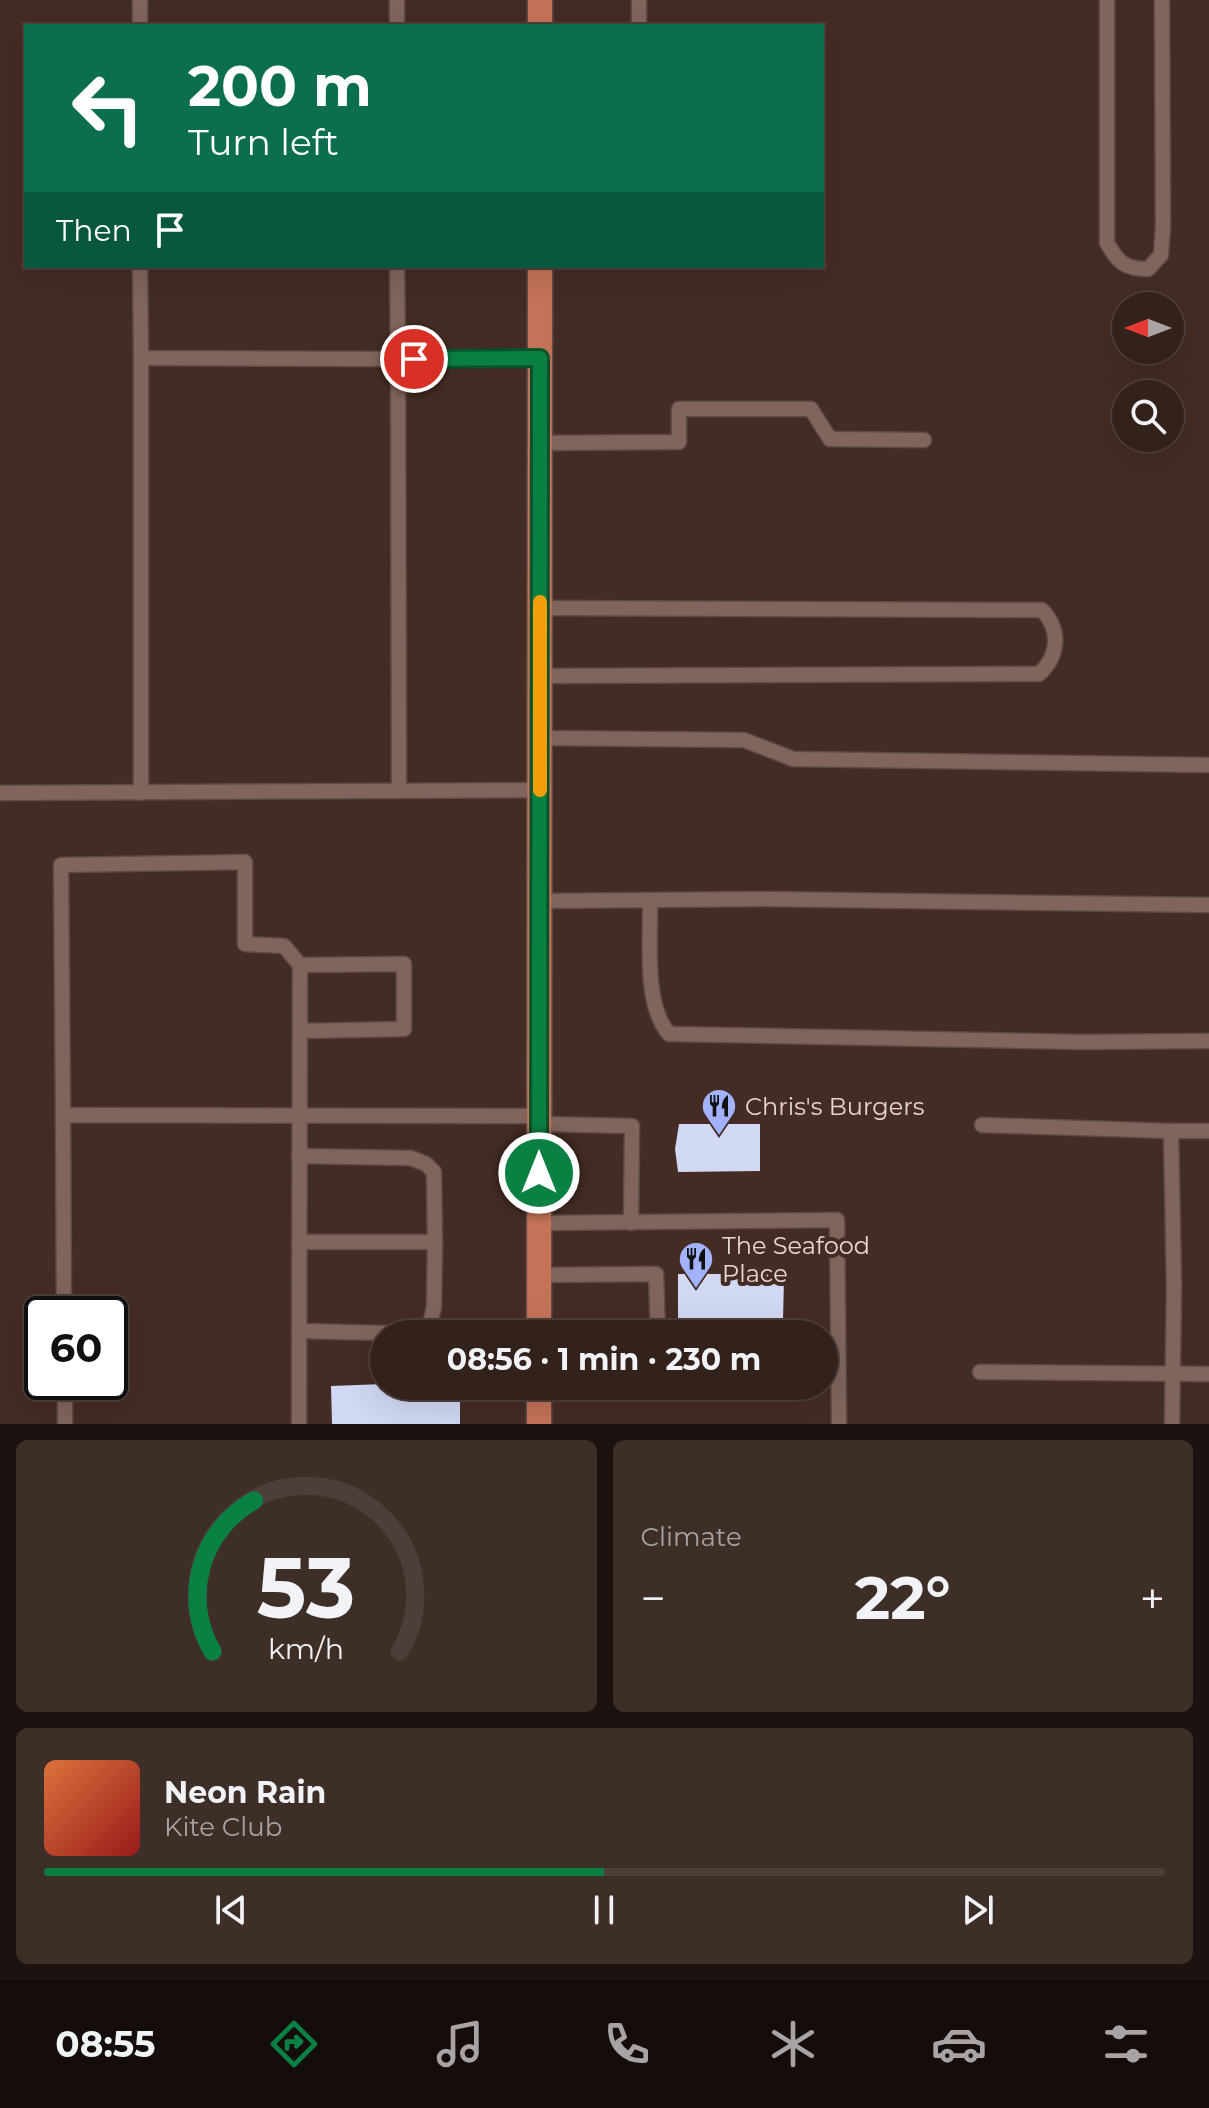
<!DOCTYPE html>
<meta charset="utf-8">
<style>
:root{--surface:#33211b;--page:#3e2e28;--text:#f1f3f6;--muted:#a9a3a3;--line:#4e3e3a;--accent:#0b8043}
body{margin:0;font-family:Montserrat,sans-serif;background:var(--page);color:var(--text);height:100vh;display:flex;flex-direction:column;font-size:30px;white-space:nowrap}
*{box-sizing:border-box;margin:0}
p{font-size:26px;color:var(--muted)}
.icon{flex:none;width:44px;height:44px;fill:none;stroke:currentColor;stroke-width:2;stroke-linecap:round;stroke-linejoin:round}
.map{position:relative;height:1424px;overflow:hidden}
.drawer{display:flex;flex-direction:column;gap:16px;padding:16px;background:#1c120f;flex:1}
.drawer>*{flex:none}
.guide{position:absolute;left:24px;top:24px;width:800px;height:244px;border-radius:0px;box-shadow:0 8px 32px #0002,0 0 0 2px var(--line);background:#0b6e4f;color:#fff;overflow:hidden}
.needle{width:52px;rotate:270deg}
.controls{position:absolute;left:1112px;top:292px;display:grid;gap:16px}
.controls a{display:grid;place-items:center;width:72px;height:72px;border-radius:50%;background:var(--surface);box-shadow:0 8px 32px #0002,0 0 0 2px var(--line);font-size:40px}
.speed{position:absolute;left:24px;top:1296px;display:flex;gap:16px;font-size:40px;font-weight:700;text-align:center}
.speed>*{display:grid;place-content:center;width:104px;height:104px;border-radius:50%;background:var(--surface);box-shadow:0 8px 32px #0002,0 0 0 2px var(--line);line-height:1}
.speed .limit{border:4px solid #111;border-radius:12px;background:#fff;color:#111}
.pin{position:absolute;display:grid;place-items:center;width:68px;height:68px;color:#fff;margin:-34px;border:4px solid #fff;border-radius:50%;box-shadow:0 2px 8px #0007}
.me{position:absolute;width:88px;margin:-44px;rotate:0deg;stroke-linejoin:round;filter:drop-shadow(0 0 6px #0008)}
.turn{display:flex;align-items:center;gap:28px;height:168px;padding:0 32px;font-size:36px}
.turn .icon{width:104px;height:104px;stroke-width:2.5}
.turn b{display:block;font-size:56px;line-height:68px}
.then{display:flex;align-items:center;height:76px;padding:0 32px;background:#0003;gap:16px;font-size:30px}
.big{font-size:60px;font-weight:700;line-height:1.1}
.drawer .card{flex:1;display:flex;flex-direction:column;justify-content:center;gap:12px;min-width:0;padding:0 28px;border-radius:12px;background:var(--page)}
.drawer .dial{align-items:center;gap:0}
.dial svg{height:208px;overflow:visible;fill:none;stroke:var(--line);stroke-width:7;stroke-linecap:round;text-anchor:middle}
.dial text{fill:var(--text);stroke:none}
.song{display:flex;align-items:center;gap:24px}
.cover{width:96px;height:96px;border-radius:12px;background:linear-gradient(135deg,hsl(20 70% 55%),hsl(0 70% 35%))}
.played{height:8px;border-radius:4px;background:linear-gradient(90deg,var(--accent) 50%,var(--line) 50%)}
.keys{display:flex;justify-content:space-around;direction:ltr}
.heat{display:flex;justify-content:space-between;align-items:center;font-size:44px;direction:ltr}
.drawer .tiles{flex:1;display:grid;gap:16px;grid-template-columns:1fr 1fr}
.card:last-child{grid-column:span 2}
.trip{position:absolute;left:370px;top:1320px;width:468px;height:80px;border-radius:40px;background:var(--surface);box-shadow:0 8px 32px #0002,0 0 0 2px var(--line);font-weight:700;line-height:80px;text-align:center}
.menu{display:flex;height:128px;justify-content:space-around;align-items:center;background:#140d0b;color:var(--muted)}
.menu .icon{width:56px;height:56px}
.menu .selected{color:var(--accent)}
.menu b{font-size:36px;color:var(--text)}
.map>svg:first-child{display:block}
.building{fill:#d1d8f4}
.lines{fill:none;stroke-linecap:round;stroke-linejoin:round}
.lane-casing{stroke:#5f4a44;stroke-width:17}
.primary-casing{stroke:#5f4a44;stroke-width:27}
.lane{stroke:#81655c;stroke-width:14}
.primary{stroke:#c47358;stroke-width:24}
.route-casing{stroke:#07532c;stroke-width:20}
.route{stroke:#0b8043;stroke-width:14}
.slow{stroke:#f59e0b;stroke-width:14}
.labels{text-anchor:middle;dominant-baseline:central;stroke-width:8;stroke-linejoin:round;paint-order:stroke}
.poi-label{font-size:24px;fill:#e6d6d1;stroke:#442c24;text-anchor:start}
</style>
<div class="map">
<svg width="1209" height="1424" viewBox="0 0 1209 1424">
<rect width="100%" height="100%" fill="#442c24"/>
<!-- building -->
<g class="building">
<path d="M679,1124H760V1171L678,1172L675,1149Z"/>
<path d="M678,1274H775V1279H784L783,1320H762V1330L718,1329V1325H678Z"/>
<path d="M384,1384L460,1386V1424H332L331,1386Z"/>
</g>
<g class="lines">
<defs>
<g id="lane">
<path d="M140,0V26"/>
<path d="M397,0V26"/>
<path d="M639,0V26"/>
<path d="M1107,0V243C1118,262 1124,269 1148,269L1161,255L1163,225L1162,0"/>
<path d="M140,266L141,358L398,359L397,266"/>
<path d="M141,358V793"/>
<path d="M540,443L679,442V409H811L830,439L924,440"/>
<path d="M540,608L1042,610C1061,630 1059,656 1039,674L540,676"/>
<path d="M540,738L744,740L793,759L1209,765"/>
<path d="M399,791L398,359L540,358"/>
<path d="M0,793L540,790"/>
<path d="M539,901L765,899L1209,905"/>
<path d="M650,901C651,939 643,1004 669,1034L1082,1042L1209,1041"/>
<path d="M63,1115L61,865L245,862V944L284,946L300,965"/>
<path d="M539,1124L632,1126L631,1223"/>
<path d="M982,1125L1171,1131L1174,1287L1172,1424"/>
<path d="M1171,1131H1209"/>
<path d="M299,1156L411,1158L426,1164L434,1172L435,1242"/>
<path d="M539,1223L837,1220L839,1424"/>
<path d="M539,1275L656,1274L658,1334"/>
<path d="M64,1314L63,1115L539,1116"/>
<path d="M299,1331L428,1334L434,1307L435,1242H299"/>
<path d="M980,1372L1209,1374"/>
<path d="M65,1382V1424"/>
<path d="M299,1424L300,965L404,964V1029L300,1031"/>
</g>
<g id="primary">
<path d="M540,0V26"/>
<path d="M539,1334L540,266"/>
<path d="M539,1424V1386"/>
</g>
</defs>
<!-- lane casing -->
<use href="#lane" class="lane-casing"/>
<!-- primary casing -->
<use href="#primary" class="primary-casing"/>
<!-- lane -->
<use href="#lane" class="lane"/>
<!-- primary -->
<use href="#primary" class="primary"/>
</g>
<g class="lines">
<defs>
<path id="route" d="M414,359L540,358L539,1173"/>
</defs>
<!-- route casing -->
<use href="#route" class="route-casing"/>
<!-- route -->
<use href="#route" class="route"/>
<!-- slow -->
<path class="slow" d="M540,602V790"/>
</g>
<!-- icons -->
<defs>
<symbol id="restaurant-pin" viewBox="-11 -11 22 30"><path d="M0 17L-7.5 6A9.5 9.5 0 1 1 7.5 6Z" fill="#a2b2fd" stroke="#442c24"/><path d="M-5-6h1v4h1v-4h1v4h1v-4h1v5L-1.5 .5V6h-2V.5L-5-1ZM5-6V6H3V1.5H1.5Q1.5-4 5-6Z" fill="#111"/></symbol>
</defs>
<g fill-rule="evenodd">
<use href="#restaurant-pin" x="699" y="1086" width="40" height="54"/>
<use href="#restaurant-pin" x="676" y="1239" width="40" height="54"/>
</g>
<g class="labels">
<!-- poi labels -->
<g class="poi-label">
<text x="745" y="1106">Chris's Burgers</text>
<text x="722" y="1245">The Seafood<tspan x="722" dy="28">Place</tspan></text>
</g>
</g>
</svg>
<div class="controls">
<a><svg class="needle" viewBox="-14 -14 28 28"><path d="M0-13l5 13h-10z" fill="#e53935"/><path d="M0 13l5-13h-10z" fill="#a9a3a3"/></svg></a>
<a><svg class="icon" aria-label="search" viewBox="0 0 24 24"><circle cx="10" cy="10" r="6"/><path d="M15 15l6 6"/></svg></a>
</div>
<div class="speed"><div class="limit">60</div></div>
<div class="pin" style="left:414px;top:359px;background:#d93025"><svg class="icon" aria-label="arrive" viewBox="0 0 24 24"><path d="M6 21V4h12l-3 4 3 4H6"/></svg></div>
<svg class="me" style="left:539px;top:1173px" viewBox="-20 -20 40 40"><circle r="17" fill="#0b8043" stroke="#fff" stroke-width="3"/><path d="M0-11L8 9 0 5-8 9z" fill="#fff"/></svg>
<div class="trip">08:56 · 1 min · 230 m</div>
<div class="guide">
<div class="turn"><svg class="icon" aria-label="left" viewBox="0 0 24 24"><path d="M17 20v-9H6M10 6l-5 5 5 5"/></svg><div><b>200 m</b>Turn left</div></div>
<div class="then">Then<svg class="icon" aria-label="arrive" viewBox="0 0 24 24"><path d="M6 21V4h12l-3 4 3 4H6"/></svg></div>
</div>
</div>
<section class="drawer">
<div class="tiles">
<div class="card dial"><svg viewBox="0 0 100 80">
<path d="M14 69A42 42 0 1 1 86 69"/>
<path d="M14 69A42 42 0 0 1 30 11" stroke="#0b8043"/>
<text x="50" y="56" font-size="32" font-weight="700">53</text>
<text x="50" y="72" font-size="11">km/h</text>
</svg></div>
<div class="card"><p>Climate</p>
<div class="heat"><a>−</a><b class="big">22°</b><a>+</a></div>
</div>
<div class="card">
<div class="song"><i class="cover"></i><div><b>Neon Rain</b><p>Kite Club</p></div></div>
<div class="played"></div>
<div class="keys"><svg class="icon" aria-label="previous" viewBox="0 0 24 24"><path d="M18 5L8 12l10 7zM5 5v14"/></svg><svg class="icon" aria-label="pause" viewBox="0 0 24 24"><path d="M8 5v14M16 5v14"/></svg><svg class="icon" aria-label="next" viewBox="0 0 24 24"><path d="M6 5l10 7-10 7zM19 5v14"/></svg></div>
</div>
</div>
</section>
<nav class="menu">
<b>08:55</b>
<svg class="icon selected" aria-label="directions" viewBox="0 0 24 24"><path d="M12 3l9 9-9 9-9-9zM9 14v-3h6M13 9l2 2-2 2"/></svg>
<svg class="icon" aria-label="music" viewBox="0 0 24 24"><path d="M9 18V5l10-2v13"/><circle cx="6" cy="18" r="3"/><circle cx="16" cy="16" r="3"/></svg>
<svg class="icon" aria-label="phone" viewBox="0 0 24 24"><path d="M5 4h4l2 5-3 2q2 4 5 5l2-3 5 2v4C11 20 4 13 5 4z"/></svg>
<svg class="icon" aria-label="climate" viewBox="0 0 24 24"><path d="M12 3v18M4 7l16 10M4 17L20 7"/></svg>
<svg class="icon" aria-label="car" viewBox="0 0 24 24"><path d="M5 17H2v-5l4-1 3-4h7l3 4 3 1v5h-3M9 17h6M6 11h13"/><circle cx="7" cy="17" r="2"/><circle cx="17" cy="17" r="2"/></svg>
<svg class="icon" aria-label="filters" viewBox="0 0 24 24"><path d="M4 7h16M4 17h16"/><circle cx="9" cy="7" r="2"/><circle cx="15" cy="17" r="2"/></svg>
</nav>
